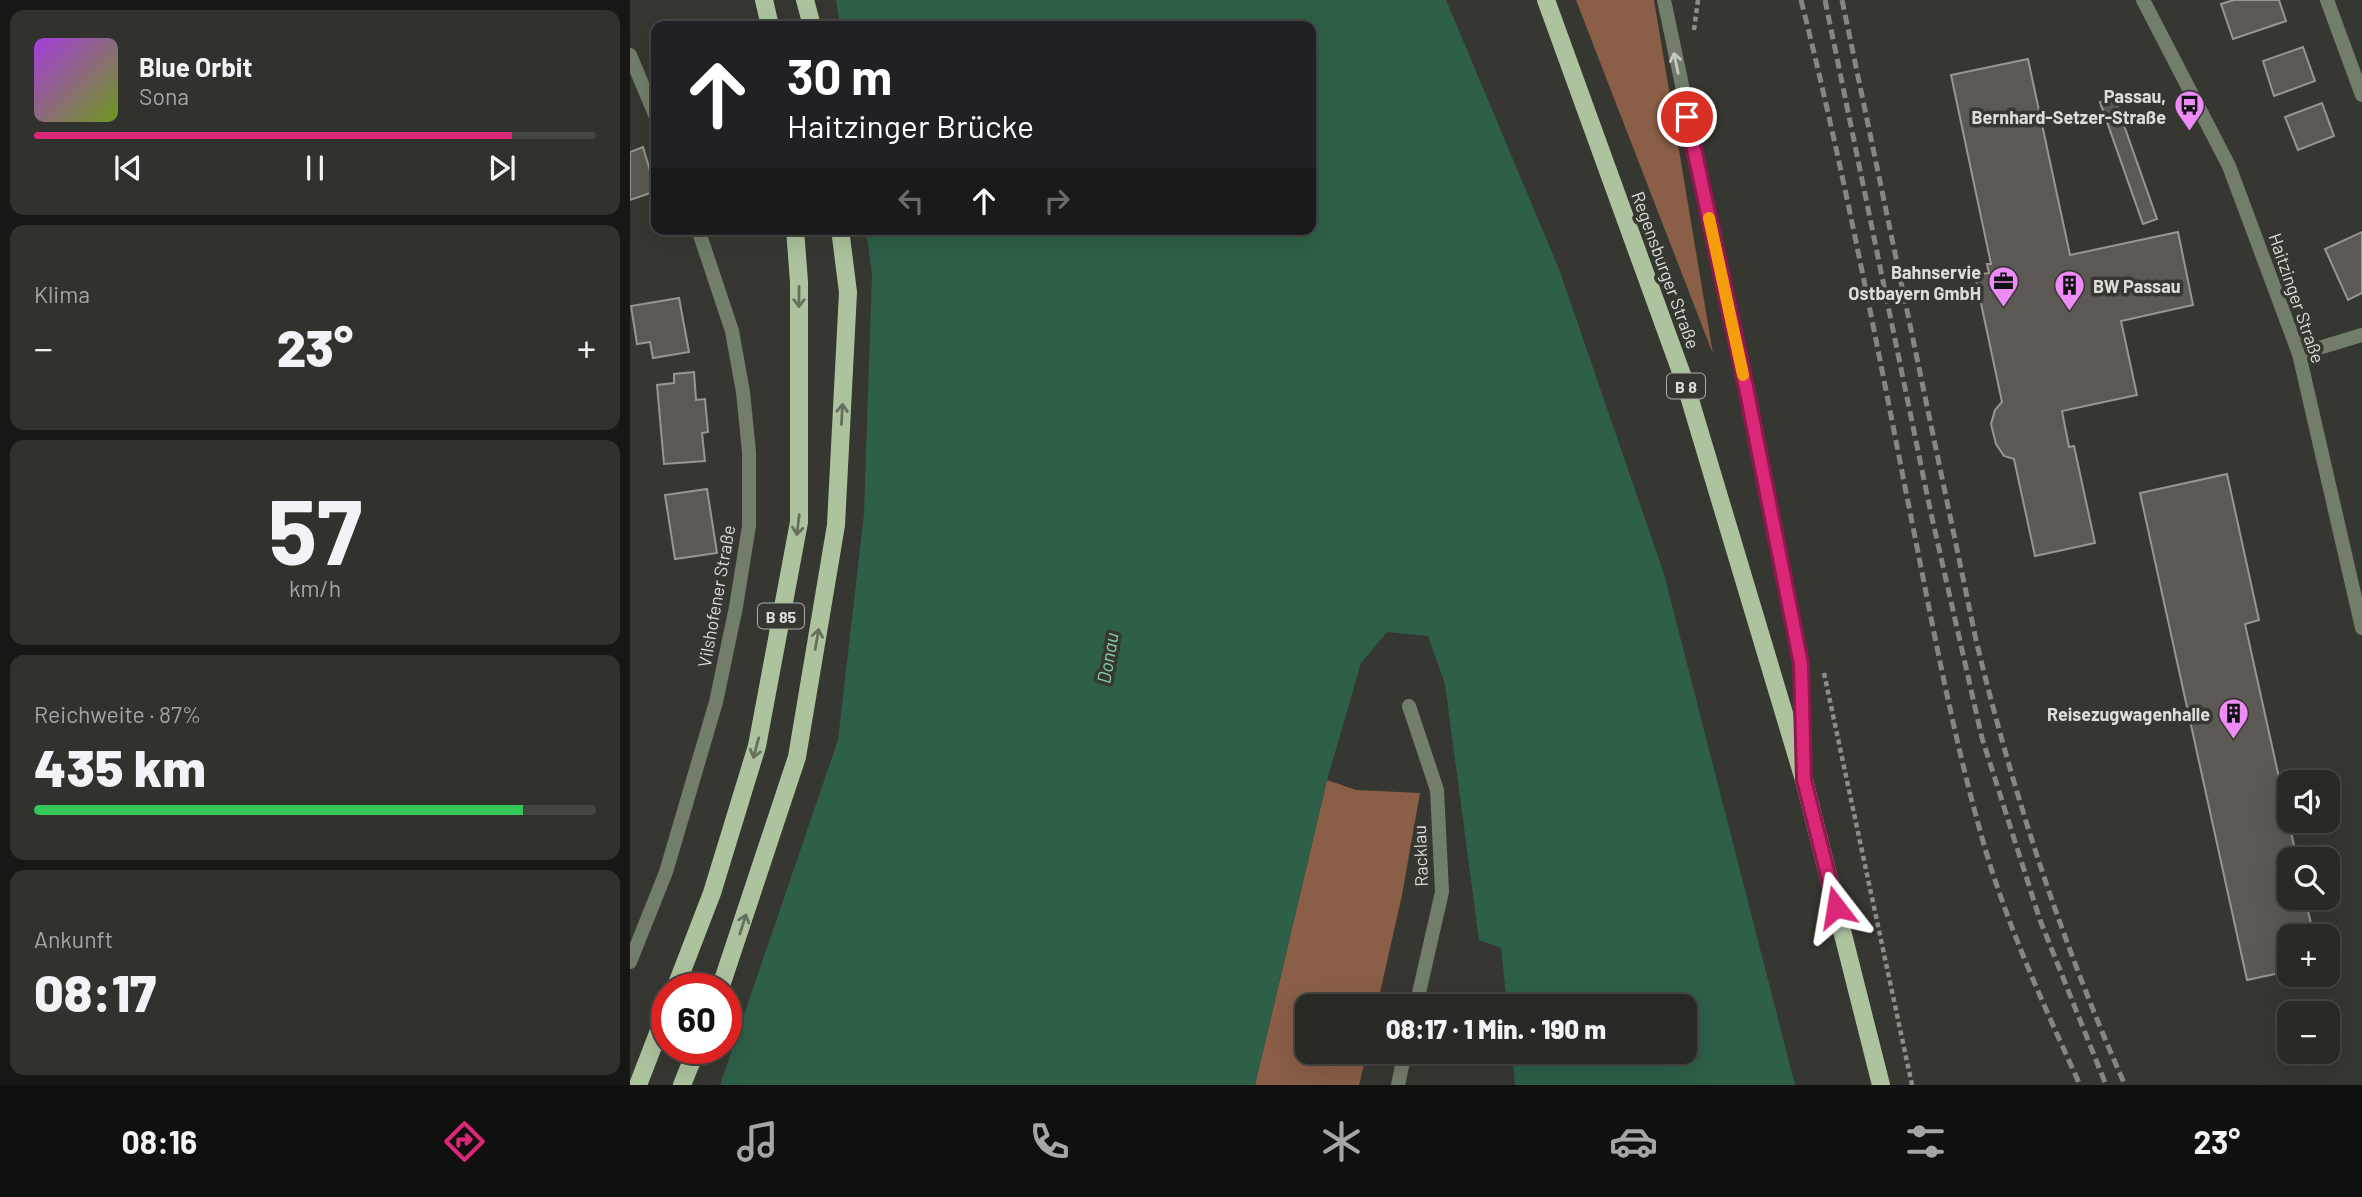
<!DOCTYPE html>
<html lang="de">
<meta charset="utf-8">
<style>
:root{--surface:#292926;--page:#31312e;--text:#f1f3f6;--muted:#a5a6a7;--line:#454543;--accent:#db2777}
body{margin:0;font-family:Barlow,sans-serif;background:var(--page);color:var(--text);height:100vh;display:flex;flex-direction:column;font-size:26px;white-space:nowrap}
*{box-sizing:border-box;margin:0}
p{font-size:23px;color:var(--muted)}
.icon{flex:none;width:38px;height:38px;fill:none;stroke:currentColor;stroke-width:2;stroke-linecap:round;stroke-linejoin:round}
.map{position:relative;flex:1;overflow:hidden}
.panel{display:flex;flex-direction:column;gap:10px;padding:10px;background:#171715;width:630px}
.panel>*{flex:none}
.banner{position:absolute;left:21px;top:21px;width:665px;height:214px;border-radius:14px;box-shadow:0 7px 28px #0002,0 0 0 2px var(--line);background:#202124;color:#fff;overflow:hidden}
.controls{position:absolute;left:1647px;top:770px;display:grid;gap:14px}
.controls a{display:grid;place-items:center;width:63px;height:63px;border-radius:14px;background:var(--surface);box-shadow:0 7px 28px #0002,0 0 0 2px var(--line);font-size:35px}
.speed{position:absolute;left:21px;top:973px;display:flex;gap:14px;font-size:35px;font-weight:700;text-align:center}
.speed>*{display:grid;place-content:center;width:91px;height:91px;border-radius:50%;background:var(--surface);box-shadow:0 7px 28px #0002,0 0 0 2px var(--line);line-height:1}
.speed .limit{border:10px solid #d22;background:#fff;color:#111}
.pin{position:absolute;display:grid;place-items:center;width:60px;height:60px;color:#fff;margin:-30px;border:4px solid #fff;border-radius:50%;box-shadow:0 2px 7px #0007}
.me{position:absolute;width:77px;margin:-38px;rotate:346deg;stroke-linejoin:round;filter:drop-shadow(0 0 5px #0008)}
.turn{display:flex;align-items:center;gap:24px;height:147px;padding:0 21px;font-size:32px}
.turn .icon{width:91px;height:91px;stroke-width:2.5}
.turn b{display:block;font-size:49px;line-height:60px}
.lanes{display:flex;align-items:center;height:66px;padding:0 21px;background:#0003;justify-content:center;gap:35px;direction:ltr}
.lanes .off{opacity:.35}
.big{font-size:52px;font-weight:800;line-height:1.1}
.panel .widget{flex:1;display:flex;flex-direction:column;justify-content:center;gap:10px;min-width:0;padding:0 24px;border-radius:14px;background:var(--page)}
.panel .dial{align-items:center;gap:0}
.dial b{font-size:91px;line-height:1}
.song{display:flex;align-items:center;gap:21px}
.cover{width:84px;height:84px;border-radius:10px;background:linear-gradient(135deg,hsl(280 70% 55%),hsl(80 70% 35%))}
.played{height:7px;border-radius:4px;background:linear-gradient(90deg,var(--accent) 85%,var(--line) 85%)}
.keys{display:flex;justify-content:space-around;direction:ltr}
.heat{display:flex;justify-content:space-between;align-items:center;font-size:38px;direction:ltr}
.charge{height:10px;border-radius:5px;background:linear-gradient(90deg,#34c759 87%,var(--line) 0)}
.trip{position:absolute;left:665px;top:994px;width:402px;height:70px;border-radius:14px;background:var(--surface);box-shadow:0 7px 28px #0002,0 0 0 2px var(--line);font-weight:800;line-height:70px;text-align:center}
.tabs{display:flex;height:112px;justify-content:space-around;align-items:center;background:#10100f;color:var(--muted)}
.tabs .icon{width:49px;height:49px}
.tabs .current{color:var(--accent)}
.tabs b{font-size:32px;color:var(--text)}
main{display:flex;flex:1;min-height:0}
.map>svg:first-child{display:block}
.forest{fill:#8a5e47}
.water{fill:#2e5f47}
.building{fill:#5c5954;stroke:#999590;stroke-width:2}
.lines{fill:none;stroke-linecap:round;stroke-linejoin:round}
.path{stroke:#8d8d89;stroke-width:4.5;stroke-dasharray:5 3.5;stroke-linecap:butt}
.minor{stroke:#737d6b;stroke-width:14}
.tertiary{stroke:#737d6b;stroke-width:14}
.primary{stroke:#adc39e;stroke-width:18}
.rail{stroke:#868682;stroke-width:5;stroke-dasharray:10 5;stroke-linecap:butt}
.oneway{stroke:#c8cac4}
.oneway2{stroke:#666f5d}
.route-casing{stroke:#8e194d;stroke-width:18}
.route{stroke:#db2777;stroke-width:12}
.slow{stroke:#f59e0b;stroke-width:12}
.labels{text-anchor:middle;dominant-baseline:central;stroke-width:7;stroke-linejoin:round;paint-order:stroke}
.shield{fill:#373732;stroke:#ababa8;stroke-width:2}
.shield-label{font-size:16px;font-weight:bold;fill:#ddddda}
.poi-label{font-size:18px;font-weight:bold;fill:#ddddda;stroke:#373732;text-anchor:end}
.street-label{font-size:18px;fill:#ddddda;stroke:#373732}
.water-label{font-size:19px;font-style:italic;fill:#85d3ab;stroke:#373732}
</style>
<main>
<section class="panel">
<div class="widget">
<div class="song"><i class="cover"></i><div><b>Blue Orbit</b><p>Sona</p></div></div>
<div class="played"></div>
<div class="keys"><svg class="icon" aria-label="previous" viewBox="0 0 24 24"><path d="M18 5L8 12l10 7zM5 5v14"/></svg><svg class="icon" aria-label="pause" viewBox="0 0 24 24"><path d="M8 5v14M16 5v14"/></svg><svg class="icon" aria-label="next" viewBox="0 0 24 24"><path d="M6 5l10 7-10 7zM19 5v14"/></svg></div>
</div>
<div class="widget"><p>Klima</p>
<div class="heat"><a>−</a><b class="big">23°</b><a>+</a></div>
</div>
<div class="widget dial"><b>57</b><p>km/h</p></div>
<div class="widget"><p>Reichweite · 87%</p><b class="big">435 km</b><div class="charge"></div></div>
<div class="widget"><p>Ankunft</p><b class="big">08:17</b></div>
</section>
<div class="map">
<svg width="1732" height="1085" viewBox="0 0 1732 1085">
<rect width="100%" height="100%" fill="#373732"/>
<!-- forest -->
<g class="forest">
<path d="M946,0H1024L1083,354Z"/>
<path d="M697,780L726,790L790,793L772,895L747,1006H677V1052H737L729,1085H625Z"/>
</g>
<!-- water -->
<path class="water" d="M206,0H816L929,269L1034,574L1165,1085H885L882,1052H1055V1006H877L871,948L849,940L815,684L798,636L757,632L731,663L697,780L625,1085H90L208,740L234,514L242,275L236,229H681V26H210Z"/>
<!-- building -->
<g class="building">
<path d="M1604,0H1649L1656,21L1603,39L1591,4Z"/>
<path d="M1673,47L1685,81L1644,96L1633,61Z"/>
<path d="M1398,59L1440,255L1548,232L1563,305L1491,321L1507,395L1432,411L1439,447L1444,446L1465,543L1405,556L1384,459L1374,456L1366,444L1361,424L1365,410L1372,402L1345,275L1359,273L1357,264H1361L1321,75Z"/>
<path d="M1484,97L1527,219L1513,224L1470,102Z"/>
<path d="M1692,103L1704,136L1668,150L1655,117Z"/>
<path d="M13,147L26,191L0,200V152Z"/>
<path d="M1732,232V293L1718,300L1695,249Z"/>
<path d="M49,298L59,352L23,358L20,342L7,344L1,306Z"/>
<path d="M64,372L66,400L75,399L78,432L72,433L75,461L34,464L27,385L44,383V374Z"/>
<path d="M1597,474L1629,620L1615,624L1667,859H1659V898H1675L1684,936H1659V971L1617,980L1510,493Z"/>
<path d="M77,489L87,553L45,559L35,495Z"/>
</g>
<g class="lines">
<!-- path -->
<g class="path">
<path d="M1064,30L1068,0"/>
<path d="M1194,673L1282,1085"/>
</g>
<!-- minor -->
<g class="minor">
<path d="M1034,0L1116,387L1171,664L1174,764"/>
<path d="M1513,0L1599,166L1669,354L1732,628"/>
<path d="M1697,0L1732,95"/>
<path d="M1669,354L1732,335"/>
<path d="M779,706L807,790L812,892L786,1006"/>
<path d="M768,1085L775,1052"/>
</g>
<!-- tertiary -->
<g class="tertiary">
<path d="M0,55L26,117"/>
<path d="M0,962L36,872L86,702L106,607L119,526V452L113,392L102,331L68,229"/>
</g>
<!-- primary -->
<g class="primary">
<path d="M134,0L140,26"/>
<path d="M175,0L182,26"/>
<path d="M916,0L1055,383L1174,780L1251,1085"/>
<path d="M45,989L82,893L127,746L169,522V282L165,229"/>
<path d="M90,989L167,757L206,525L218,292L210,229"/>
<path d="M8,1085L37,1010"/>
<path d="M52,1085L67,1048"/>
</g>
<!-- rail -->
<g class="rail">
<path d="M1171,0C1213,166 1245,335 1278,502C1302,621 1323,739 1357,855C1381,934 1416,1010 1450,1085"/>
<path d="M1195,0L1300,509L1352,738L1410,920L1476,1085"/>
<path d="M1212,0L1346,640C1383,793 1431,941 1495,1085"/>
</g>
</g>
<!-- one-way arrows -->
<defs><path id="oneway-shaft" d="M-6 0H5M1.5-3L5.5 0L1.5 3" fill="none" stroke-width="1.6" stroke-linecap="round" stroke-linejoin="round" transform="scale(1.75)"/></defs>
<use class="oneway" href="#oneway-shaft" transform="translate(1046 63) rotate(-102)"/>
<g class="oneway2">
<use href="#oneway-shaft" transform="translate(169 297) rotate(90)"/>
<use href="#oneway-shaft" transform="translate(212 414) rotate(-87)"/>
<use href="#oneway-shaft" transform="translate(168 525) rotate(97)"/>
<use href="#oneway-shaft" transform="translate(187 639) rotate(-80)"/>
<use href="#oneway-shaft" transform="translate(126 748) rotate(105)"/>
<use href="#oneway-shaft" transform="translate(113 924) rotate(-72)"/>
</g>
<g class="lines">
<defs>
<path id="route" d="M1057,117L1116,387L1171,664L1174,780L1206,907"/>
</defs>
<!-- route casing -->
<use href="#route" class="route-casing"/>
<!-- route -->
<use href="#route" class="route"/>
<!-- slow -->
<path class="slow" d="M1079,218L1113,375"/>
</g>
<!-- icons -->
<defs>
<symbol id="bus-pin" viewBox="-11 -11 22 30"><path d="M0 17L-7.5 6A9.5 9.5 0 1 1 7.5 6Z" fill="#ef8bf7" stroke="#373732"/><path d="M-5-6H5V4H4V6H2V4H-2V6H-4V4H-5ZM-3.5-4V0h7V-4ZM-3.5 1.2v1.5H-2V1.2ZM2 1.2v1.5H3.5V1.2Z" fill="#111"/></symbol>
<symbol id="office-pin" viewBox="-11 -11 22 30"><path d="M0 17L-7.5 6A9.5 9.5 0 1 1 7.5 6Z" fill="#ef8bf7" stroke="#373732"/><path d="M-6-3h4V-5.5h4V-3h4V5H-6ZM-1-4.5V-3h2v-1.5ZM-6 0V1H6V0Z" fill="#111"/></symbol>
<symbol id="building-pin" viewBox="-11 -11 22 30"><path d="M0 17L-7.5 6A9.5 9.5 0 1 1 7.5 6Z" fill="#ef8bf7" stroke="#373732"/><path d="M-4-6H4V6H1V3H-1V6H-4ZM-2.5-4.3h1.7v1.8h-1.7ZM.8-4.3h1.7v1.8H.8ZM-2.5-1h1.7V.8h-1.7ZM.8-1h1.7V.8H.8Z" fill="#111"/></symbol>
</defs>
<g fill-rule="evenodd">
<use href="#bus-pin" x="1542" y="88" width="35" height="47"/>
<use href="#office-pin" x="1356" y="264" width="35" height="47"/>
<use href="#building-pin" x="1422" y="268" width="35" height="47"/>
<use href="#building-pin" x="1586" y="696" width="35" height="47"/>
</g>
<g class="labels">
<!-- shield labels -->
<g class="shield">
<rect x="1037" y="373.5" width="38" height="25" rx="5"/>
<rect x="128" y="603.5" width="46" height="25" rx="5"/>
</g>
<g class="shield-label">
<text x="1056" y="386">B 8</text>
<text x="151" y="616">B 85</text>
</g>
<!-- poi labels -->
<g class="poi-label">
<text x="1536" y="96">Passau,<tspan x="1536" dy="21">Bernhard-Setzer-Straße</tspan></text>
<text x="1351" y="272">Bahnservie<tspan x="1351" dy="21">Ostbayern GmbH</tspan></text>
<text x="1463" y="286" text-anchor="start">BW Passau</text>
<text x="1580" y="714">Reisezugwagenhalle</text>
</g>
<!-- street labels -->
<g class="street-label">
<text transform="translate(1036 270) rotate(70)">Regensburger Straße</text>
<text transform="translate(1667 298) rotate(71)">Haitzinger Straße</text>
<text transform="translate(86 596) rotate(-80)">Vilshofener Straße</text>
<text transform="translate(790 856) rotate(-92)">Racklau</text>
</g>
<!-- water labels -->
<g class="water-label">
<text transform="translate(477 658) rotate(-80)">Donau</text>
</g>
</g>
</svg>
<div class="controls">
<a><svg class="icon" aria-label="sound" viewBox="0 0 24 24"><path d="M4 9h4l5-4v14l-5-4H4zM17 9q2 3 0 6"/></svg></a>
<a><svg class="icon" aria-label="search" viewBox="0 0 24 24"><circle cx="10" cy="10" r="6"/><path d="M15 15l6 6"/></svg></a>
<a>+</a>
<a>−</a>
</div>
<div class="speed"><div class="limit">60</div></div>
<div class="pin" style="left:1057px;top:117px;background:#d93025"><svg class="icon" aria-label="arrive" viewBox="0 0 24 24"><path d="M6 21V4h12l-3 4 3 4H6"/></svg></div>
<svg class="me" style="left:1206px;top:907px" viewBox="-20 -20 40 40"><path d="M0-17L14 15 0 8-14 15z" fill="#db2777" stroke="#fff" stroke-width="4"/></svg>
<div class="trip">08:17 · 1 Min. · 190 m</div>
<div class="banner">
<div class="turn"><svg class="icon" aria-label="ahead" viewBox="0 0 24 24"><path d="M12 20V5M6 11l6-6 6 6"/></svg><div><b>30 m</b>Haitzinger Brücke</div></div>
<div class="lanes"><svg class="icon off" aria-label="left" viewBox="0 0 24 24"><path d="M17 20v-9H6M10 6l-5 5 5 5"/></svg><svg class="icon" aria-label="ahead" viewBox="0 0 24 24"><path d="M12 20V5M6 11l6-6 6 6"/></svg><svg class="icon off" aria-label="right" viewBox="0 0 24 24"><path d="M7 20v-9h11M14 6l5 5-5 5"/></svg></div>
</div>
</div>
</main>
<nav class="tabs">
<b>08:16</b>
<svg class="icon current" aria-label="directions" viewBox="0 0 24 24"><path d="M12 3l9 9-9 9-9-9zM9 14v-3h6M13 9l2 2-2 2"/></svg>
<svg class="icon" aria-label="music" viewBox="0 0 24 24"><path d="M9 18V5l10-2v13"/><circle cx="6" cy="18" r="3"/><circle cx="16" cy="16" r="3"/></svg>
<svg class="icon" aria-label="phone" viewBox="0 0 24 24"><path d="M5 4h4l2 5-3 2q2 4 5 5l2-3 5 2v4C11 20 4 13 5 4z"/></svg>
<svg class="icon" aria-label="climate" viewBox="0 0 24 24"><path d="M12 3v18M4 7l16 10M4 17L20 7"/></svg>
<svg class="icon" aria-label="car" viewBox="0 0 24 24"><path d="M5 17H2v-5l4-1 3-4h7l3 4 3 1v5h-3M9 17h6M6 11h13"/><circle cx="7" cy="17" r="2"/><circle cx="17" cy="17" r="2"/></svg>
<svg class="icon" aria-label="filters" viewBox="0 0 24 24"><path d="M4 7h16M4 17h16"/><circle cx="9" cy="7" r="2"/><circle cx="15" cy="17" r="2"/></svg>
<b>23°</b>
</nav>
